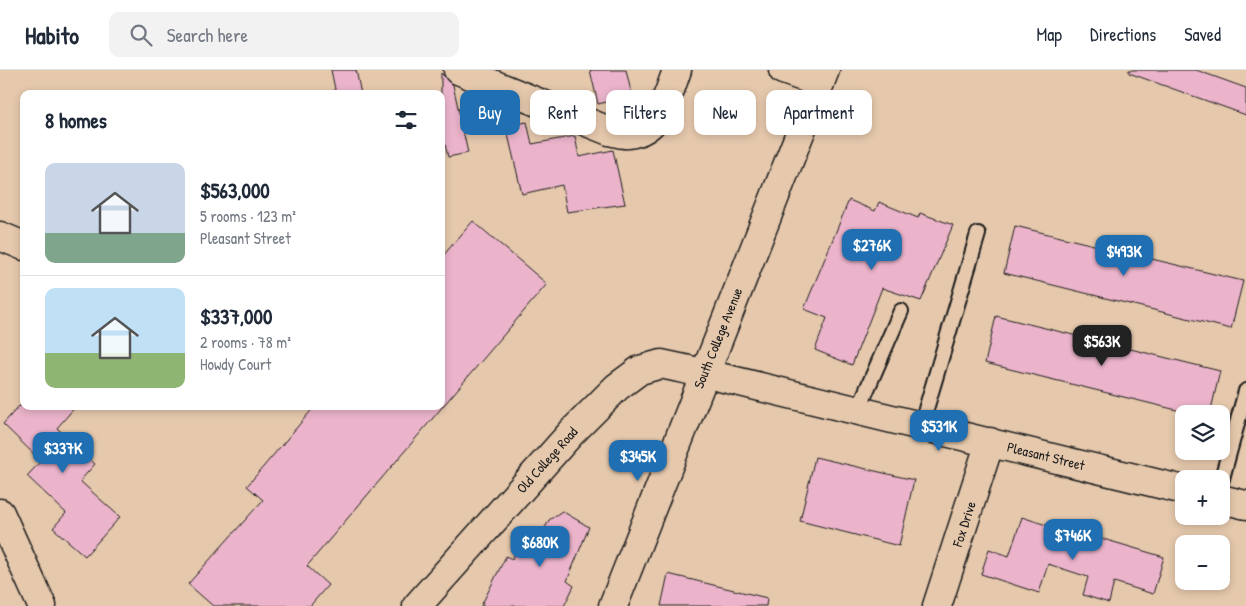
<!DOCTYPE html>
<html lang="en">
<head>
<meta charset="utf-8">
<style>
	:root { --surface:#fff; --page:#f2f2f3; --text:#1f2937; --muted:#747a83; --line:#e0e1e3; --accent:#1f6fb2 }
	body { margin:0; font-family:"Patrick Hand",sans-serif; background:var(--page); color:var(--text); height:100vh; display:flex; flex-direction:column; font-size:19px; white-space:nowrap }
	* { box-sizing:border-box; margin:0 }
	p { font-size:16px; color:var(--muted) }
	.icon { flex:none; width:28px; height:28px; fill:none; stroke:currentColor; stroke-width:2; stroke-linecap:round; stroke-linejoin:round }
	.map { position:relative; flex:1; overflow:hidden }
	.sheet { position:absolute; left:20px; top:20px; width:425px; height:320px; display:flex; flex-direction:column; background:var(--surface); border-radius:10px; box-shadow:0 2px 8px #0003 }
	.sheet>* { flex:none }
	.banner { position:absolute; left:460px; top:20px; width:475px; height:45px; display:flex; gap:10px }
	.buttons { position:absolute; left:1175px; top:335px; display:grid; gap:10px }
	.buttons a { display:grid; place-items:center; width:55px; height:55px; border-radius:10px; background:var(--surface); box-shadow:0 2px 8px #0003; font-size:25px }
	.price { position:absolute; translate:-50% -42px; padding:0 11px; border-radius:10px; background:var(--accent); color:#fff; font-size:16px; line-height:32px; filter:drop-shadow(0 1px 2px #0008) }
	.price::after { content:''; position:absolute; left:50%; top:30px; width:15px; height:11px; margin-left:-8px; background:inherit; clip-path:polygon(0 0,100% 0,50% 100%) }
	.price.on { background:#222; color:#fff }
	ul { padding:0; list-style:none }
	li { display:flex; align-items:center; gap:15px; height:125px; padding:0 25px }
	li+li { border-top:1px solid var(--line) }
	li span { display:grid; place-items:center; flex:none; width:140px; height:100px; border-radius:10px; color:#555 }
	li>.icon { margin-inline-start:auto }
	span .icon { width:60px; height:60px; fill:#fffc; stroke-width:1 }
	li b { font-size:21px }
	h2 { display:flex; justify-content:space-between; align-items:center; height:60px; padding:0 25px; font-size:21px }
	.pill { padding:0 18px; border-radius:10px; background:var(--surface); box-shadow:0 2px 8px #0003; font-size:18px; line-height:45px }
	.pill.on { background:var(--accent); color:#fff }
	header { display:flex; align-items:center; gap:30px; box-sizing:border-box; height:70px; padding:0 25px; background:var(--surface); border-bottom:1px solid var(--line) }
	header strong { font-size:24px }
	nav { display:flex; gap:28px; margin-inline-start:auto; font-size:18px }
	.search { width:350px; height:45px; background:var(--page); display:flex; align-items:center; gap:12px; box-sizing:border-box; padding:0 18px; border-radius:10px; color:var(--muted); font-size:19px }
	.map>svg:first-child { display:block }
</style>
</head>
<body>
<header>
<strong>Habito</strong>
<div class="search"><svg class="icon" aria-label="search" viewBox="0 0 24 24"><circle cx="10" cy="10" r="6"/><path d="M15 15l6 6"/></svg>Search here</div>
<nav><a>Map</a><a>Directions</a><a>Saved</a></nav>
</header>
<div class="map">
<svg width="1246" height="536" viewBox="0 0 1246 536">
	<rect width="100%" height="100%" fill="#e6c9ad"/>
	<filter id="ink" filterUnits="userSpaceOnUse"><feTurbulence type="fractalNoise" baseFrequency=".02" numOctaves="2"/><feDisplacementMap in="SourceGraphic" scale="10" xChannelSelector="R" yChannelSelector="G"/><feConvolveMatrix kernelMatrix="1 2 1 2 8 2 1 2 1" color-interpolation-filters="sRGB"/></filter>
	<g filter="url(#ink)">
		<path fill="#ebb4cb" stroke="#1c1c1c" d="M 331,0 L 356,0 L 361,24 L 336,24 Z
			M 590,0 L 626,0 L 632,26 L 598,34 Z
			M 1129,0 L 1196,0 L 1246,18 L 1246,45 L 1129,3 Z
			M 441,3 L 453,15 L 468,83 L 448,87 L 441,58 Z
			M 527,52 L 532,74 L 575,66 L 579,87 L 613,80 L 625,134 L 567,142 L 562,115 L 522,124 L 506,56 Z
			M 849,130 L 875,141 L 879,132 L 918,148 L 920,143 L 953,155 L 921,231 L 882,218 L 852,295 L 815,280 L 827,248 L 804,239 Z
			M 473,151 L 547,214 L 307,496 L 328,515 L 310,536 L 213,536 L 188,514 L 263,430 L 247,416 L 315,336 L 441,336 L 441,188 Z
			M 1015,156 L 1243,211 L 1231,259 L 1004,203 Z
			M 996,246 L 1220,301 L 1210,344 L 1193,344 L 985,293 Z
			M 19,336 L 76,336 L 57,358 L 95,394 L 80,411 L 120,447 L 85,486 L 53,458 L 66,443 L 27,406 L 41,391 L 3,354 Z
			M 815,387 L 914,410 L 899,476 L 800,451 Z
			M 562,441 L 589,457 L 567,511 L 574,516 L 564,536 L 481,536 L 506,486 L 512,489 L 520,474 L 534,480 L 549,450 Z
			M 1022,447 L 1098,472 L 1100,468 L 1164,487 L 1153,524 L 1114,512 L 1109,533 L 1083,525 L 1088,507 L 1048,494 L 1039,523 L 981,504 L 989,479 L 1009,486 Z
			M 668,504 L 767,528 L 766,536 L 661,536 Z"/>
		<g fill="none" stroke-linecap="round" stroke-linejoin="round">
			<defs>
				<path id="service" d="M 858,340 L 901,241
					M 921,356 L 978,164
					M 1221,412 L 1246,321"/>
				<path id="minor" d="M 458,0 L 609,61 C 614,62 622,65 628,64 C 660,61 668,25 677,0
					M 783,0 L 820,13
					M 0,166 L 24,176
					M 703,303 L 1184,420
					M 1221,429 L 1246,435
					M 0,443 L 42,536
					M 937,536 L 990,372"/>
				<path id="tertiary" d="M 417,536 L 572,362 L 617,317 L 640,300 L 661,294 L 703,303"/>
				<path id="secondary" d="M 613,536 L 825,0"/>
			</defs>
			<use href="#service" stroke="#1c1c1c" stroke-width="18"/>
			<use href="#minor" stroke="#1c1c1c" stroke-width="31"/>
			<use href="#tertiary" stroke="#1c1c1c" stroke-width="31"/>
			<use href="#secondary" stroke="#1c1c1c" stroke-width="31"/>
			<use href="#service" stroke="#e6c9ad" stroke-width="14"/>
			<use href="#minor" stroke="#e6c9ad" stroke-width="28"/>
			<use href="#tertiary" stroke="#e6c9ad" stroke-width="28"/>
			<use href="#secondary" stroke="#e6c9ad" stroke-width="28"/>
		</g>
	</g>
	<g text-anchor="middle" stroke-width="4.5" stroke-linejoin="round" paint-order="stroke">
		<g font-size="14" fill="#1c1c1c" stroke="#e6c9ad">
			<text transform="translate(718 268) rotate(-68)" y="5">South College Avenue</text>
			<text transform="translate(1046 386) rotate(14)" y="5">Pleasant Street</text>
			<text transform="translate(547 390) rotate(-48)" y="5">Old College Road</text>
			<text transform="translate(964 454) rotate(-72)" y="5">Fox Drive</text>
		</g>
	</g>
</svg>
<div class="buttons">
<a><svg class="icon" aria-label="layers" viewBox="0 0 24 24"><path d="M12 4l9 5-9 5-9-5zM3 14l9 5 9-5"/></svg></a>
<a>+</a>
<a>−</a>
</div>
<b class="price" style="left:872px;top:201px">$276K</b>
<b class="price" style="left:1124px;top:207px">$493K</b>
<b class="price on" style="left:1102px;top:297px">$563K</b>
<b class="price" style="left:939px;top:382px">$531K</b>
<b class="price" style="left:63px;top:404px">$337K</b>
<b class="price" style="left:638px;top:412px">$345K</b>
<b class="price" style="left:1073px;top:491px">$746K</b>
<b class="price" style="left:540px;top:498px">$680K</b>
<div class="banner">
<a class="pill on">Buy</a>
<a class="pill">Rent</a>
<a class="pill">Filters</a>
<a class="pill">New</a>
<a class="pill">Apartment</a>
</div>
<section class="sheet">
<h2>8 homes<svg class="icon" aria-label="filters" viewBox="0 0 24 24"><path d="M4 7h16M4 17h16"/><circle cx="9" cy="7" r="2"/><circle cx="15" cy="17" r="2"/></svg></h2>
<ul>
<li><span style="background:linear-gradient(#c9d6e8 70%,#7fa58c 0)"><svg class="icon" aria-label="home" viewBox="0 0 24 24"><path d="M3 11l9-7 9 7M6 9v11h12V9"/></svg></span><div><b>$563,000</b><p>5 rooms · 123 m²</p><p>Pleasant Street</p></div></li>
<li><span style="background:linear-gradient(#bfe0f5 65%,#8fb573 0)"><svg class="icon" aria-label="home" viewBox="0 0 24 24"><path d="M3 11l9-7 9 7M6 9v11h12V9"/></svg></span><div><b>$337,000</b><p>2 rooms · 78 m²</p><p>Howdy Court</p></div></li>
</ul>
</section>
</div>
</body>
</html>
